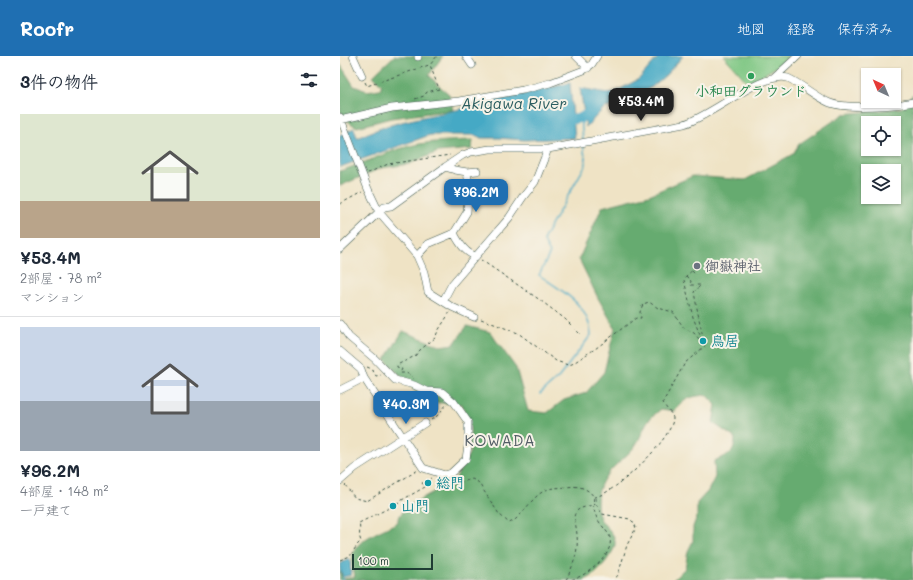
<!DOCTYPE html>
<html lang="ja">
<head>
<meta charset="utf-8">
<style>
	:root { --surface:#fff; --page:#f6f6f7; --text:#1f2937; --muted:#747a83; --line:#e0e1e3; --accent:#1f6fb2 }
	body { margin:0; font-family:Mali,"Klee One",sans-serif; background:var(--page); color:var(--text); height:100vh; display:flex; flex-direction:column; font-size:15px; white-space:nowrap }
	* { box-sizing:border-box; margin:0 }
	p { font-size:13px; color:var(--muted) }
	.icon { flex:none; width:22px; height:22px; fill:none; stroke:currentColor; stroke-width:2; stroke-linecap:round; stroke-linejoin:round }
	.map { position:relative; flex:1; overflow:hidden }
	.drawer { display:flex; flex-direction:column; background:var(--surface); width:340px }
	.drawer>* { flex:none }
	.needle { width:26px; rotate:316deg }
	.fabs { position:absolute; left:521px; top:12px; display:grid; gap:8px }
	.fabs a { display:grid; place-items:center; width:40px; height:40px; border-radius:0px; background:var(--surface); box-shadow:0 1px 3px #0004; font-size:20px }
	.scale { position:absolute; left:12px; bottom:10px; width:81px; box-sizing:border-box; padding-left:4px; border:2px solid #1f3d34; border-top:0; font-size:11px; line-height:14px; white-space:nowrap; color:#1f3d34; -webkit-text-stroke:3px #f7f3e8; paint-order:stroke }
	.price { position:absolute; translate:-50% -34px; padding:0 9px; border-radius:8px; background:var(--accent); color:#fff; font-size:13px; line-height:26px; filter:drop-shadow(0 1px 2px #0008) }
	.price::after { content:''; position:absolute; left:50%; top:24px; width:12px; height:9px; margin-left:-6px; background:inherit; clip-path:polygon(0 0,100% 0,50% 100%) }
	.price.active { background:#222; color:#fff }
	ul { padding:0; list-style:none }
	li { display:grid; align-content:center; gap:8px; height:212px; padding:0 20px }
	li+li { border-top:1px solid var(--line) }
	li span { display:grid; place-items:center; height:124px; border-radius:0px; color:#555 }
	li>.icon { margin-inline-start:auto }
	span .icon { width:72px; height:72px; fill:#fffc; stroke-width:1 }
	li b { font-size:17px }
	h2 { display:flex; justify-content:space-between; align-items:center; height:48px; padding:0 20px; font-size:17px }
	header { display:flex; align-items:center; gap:24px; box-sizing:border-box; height:56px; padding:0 20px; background:var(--accent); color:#fff }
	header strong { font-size:19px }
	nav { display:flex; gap:22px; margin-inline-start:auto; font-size:14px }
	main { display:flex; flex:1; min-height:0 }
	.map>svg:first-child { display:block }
</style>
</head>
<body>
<header>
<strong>Roofr</strong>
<nav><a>地図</a><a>経路</a><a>保存済み</a></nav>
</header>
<main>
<section class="drawer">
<h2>3件の物件<svg class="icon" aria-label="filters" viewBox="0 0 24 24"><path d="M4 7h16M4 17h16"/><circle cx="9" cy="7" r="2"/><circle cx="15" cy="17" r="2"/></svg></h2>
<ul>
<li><span style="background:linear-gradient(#dfe7d0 70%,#b9a48a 0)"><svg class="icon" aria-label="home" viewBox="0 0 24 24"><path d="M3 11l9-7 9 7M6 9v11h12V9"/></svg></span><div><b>¥53.4M</b><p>2部屋 · 78 m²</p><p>マンション</p></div></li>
<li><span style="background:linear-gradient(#c9d6e8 60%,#9aa5b1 0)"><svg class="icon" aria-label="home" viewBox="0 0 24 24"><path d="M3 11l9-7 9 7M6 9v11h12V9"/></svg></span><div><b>¥96.2M</b><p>4部屋 · 148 m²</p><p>一戸建て</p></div></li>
</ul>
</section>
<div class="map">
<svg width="573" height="524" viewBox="0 0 573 524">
	<rect width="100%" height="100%" fill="#f7f3e8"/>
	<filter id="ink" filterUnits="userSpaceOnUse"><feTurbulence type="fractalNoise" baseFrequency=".025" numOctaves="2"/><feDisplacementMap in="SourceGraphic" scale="8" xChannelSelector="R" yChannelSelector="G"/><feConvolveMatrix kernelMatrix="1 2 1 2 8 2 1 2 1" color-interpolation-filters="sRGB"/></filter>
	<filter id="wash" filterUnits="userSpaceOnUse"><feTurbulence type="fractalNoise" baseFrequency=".012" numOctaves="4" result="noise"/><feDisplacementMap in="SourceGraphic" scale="16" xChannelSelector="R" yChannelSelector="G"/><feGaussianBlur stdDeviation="0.9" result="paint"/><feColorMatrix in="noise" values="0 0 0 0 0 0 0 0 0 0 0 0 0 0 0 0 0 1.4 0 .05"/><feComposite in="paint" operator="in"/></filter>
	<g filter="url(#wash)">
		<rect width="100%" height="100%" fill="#efe3c5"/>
		<path fill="#7dc682" stroke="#4e825b" d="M 384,0 L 448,0 C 441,11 419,20 408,27 Z"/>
		<path fill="#66ab70" stroke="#427452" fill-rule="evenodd" d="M 54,0 L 103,0 L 89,19 L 97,28 L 109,38 L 113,54 L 51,62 L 17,71 L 10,67 L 0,55 L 0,8 L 14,30 L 27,35 L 40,33 L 42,29 L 33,20 Z
			M 573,38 L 573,524 L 333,524 L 345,512 L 348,495 L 353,485 L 353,471 L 357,460 L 357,447 L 368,435 L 375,421 L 374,405 C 389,398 394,400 395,382 L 373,367 L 376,349 L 366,339 C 350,341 346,341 335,355 L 321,353 C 316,358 309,362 306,368 C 302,376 300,383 295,390 C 282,407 263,414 258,438 C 256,447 257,460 263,467 C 268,473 276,479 275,488 C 275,493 270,499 267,504 C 260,513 255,520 244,524 L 0,524 L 0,515 L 3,523 L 15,521 C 14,514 12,506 13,499 C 14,484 46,473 58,466 L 58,462 L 63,456 L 62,453 L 114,425 L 130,396 L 130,373 L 122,348 L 86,346 L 45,304 L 63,275 L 100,290 L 114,288 L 127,270 L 150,276 L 176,312 L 188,355 L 207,357 L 224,344 L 246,337 L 264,316 L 275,272 L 258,242 L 239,203 L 262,151 L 309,139 L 353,120 L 405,124 L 453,98 L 459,88 L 504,58 L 562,52 ZM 528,67 L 554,67 L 554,93 L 528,93 ZM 528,115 L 554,115 L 554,141 L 528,141 Z
			M 133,84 L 132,93 L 98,96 L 69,108 L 41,112 L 0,130 L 0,115 C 22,108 44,97 66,91 C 88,85 111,85 133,84 Z"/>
		<path fill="#45a9c5" stroke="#32737c" d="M 319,0 L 343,0 L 326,19 L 312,31 L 270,51 L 264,52 L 246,71 L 240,32 L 267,37 L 275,36 L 299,23 Z
			M 230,27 L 235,82 L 185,84 L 159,82 L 141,82 L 134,79 L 90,79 L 0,111 L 0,79 L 14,72 L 17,82 C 50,66 81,62 116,54 C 154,45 192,36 230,27 Z
			M 8,503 L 10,503 L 11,519 L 3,521 L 0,513 L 0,508 Z"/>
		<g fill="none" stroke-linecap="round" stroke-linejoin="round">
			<path stroke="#45a9c5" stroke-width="1.5" d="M 241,62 L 243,84
				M 200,338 L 219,321 L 251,279 C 249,248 222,235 199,219 L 210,197 L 204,186 L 204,182 L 246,108 L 243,88
				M 3,524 L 3,521"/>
			<path stroke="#45a9c5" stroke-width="10" d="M 220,64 L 241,62 L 255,52"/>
		</g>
	</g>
	<g filter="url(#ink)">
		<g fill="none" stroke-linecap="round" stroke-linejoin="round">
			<defs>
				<path id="minor" d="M 13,0 L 22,20
					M 126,0 L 132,9
					M 236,0 L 248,12
					M 78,1 L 78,0
					M 435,21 L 458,0
					M 0,61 L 28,133 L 39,156 L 44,151 L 51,150 L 105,111 L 123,99 L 131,96 L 150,93 L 208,93 L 344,68 C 372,60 422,15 448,22 C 463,29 475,41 490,47 C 505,53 557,50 573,46
					M 0,64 L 52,52 L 119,45 L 183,34 L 210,27 L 244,14 L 252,8 L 257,0
					M 127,116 L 137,115
					M 114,177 C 118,185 126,198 136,200
					M 0,193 L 39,156 L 77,200 L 84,216 L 88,236 L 112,251 L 134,261
					M 77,200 L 88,188 L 114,177 L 127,156 L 129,129 L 127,116 L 115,114 L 105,111
					M 103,245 L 112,228 L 155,178 L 169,162 L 183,141 L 195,126 L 208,93
					M 0,268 L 9,281 L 35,303 L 55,324 L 74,329 L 86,335 L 102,336 L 114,346 L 128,366 L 128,389 L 126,403 L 111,417 L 105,419 L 83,412 L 24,322 L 21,313 L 0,295
					M 0,334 L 24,322
					M 0,425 L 15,412 L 85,367"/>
			</defs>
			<use href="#minor" stroke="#3e564a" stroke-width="8"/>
			<path stroke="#3e564a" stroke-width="1" stroke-dasharray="3 3" stroke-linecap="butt" d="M 25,26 L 27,30 L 89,9
				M 75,43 L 84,40 L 87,36 L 99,33 L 90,9 L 97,0
				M 28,117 L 48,108 L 110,99
				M 0,148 L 22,136
				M 141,204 L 200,244 L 225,263 L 240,278
				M 356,211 L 346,220 L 344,224 L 353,261 L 363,287
				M 352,215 L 356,219
				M 346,220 L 351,225 L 350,229 L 361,229 L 354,236 L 360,268 L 365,289
				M 141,263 L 178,277 L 216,305 L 228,309 L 232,308 L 247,298 L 255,293 L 296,262 L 301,262 L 300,256 L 303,248 L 309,246 L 318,252 L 333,256 L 344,272 L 354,277 L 365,290
				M 27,311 L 32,313 L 36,320 L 41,319
				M 73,323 L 72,320 L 66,317 L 60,317 L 62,313 L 57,311 L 57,309 L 75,300 L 80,294 L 95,282 L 98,275 L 110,256
				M 91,364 L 97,360 L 107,348
				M 104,426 L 105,428 L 108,430 L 132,423 L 138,426 L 159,458 L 169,467 C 182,463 190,441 206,434 C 213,431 220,432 227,431 C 238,429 248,432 254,441 C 252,454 256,463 264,472 C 266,475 270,479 270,482 C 274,500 245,521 230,524
				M 5,429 L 15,442 L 27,445 L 78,414
				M 254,441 C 274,439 332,383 333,363 C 333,357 325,353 323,346 L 345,307 L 365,290
				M 256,442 L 256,448 L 262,458 L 290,463 L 294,467 L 296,472 L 287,489 L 278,519 L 274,524
				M 0,504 L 10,500 L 18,488 L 21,485 C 18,479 21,473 19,467 L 53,450 L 62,444 L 85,431 L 82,427 L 92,422
				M 226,524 C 238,500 240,487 234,461 C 236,451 244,452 252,449"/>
			<use href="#minor" stroke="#fff" stroke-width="7"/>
		</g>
	</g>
	<circle fill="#2e9e5b" stroke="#f7f3e8" stroke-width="1.5" cx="411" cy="20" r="4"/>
	<circle fill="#6b7280" stroke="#f7f3e8" stroke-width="1.5" cx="357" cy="210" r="4"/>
	<g fill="#0f9aa8" stroke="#f7f3e8" stroke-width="1.5">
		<circle cx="363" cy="285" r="4"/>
		<circle cx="88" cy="427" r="4"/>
		<circle cx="53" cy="450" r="4"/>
	</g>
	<g text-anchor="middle" stroke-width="4" stroke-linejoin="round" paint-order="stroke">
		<g font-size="14" font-weight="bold" fill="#27864d" stroke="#f7f3e8">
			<text x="411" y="40">小和田グラウンド</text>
		</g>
		<g font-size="14" font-weight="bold" fill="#5b616d" stroke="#f7f3e8" text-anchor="start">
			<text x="365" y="215">御嶽神社</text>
		</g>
		<g font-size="14" font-weight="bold" fill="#0d838f" stroke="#f7f3e8" text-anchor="start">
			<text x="371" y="290">鳥居</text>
			<text x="96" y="432">総門</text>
			<text x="61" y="455">山門</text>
		</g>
		<g font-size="15" font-style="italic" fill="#2a5d60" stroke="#f7f3e8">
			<text x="174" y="53">Akigawa River</text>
		</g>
		<g font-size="15" letter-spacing="1" fill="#545e67" stroke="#f7f3e8">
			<text x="160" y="390">KOWADA</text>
		</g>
	</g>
</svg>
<div class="fabs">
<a><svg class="needle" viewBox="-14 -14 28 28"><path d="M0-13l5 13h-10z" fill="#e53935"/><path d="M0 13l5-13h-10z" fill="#747a83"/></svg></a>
<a><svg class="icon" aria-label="locate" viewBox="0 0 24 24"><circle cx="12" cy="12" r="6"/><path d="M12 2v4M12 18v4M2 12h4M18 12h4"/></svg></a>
<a><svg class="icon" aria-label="layers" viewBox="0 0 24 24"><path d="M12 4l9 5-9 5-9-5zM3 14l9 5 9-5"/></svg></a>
</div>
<div class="scale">100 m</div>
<b class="price active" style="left:301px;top:66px">¥53.4M</b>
<b class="price" style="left:136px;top:157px">¥96.2M</b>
<b class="price" style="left:66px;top:369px">¥40.3M</b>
</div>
</main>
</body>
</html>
